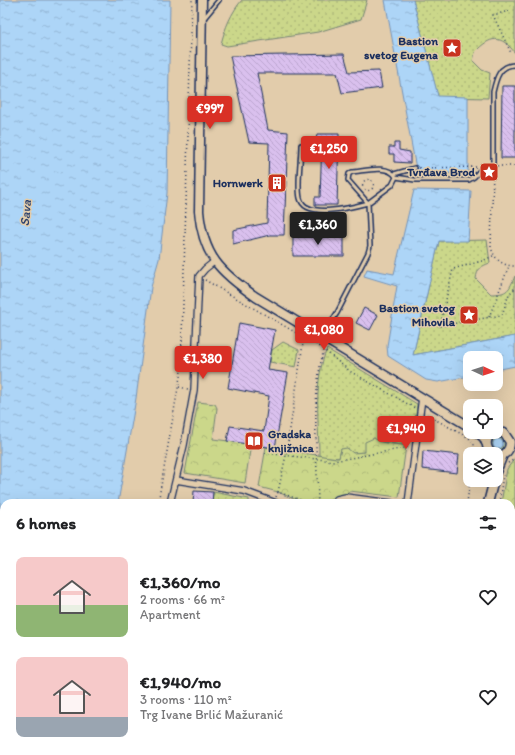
<!DOCTYPE html>
<html lang="en">
<head>
<meta charset="utf-8">
<style>
	:root { --surface:#fff; --page:#f2f2f2; --text:#202124; --muted:#757577; --accent:#d93025 }
	body { margin:0; font-family:Itim,sans-serif; background:var(--page); color:var(--text); height:100vh; display:flex; flex-direction:column; font-size:15px; white-space:nowrap }
	* { box-sizing:border-box; margin:0 }
	p { font-size:13px; color:var(--muted) }
	.icon { flex:none; width:22px; height:22px; fill:none; stroke:currentColor; stroke-width:2; stroke-linecap:round; stroke-linejoin:round }
	.map { position:relative; flex:1; overflow:hidden }
	.drawer { position:absolute; left:0px; top:499px; width:515px; height:256px; display:flex; flex-direction:column; background:var(--surface); border-radius:12px 12px 0 0; box-shadow:0 4px 16px #0002 }
	.drawer>* { flex:none }
	.needle { width:26px; rotate:93deg }
	.controls { position:absolute; left:463px; top:351px; display:grid; gap:8px }
	.controls a { display:grid; place-items:center; width:40px; height:40px; border-radius:8px; background:var(--surface); box-shadow:0 4px 16px #0002; font-size:20px }
	.price { position:absolute; translate:-50% -34px; padding:0 9px; border-radius:4px; background:var(--accent); color:#fff; font-size:13px; line-height:26px; filter:drop-shadow(0 1px 2px #0008) }
	.price::after { content:''; position:absolute; left:50%; top:24px; width:12px; height:9px; margin-left:-6px; background:inherit; clip-path:polygon(0 0,100% 0,50% 100%) }
	.price.current { background:#222; color:#fff }
	ul { padding:0; list-style:none }
	li { display:flex; align-items:center; gap:12px; height:100px; padding:0 16px }
	li span { display:grid; place-items:center; flex:none; width:112px; height:80px; border-radius:8px; color:#555 }
	li>.icon { margin-inline-start:auto }
	span .icon { width:48px; height:48px; fill:#fffc; stroke-width:1 }
	li b { font-size:17px }
	h2 { display:flex; justify-content:space-between; align-items:center; height:48px; padding:0 16px; font-size:17px }
	.map>svg:first-child { display:block }
</style>
</head>
<body>
<div class="map">
<svg width="515" height="755" viewBox="0 0 515 755">
	<defs>
		<pattern id="grass-dots" width="8" height="8" patternUnits="userSpaceOnUse"><rect width="8" height="8" fill="#cbd78a"/><path d="M2 2h.1M6 6h.1" fill="none" stroke="#aeb97a" stroke-width="1.8" stroke-linecap="round"/></pattern>
		<pattern id="forest-crowns" width="20" height="18" patternUnits="userSpaceOnUse"><rect width="20" height="18" fill="#cbd78a"/><path d="M2 6a3 3 0 1 1 6 0M12 15a3 3 0 1 1 6 0" fill="none" stroke="#aeb97a"/></pattern>
		<pattern id="water-ripples" width="26" height="14" patternUnits="userSpaceOnUse"><rect width="26" height="14" fill="#add5f7"/><path d="M2 4q2-2 4 0t4 0M15 11q2-2 4 0t4 0" fill="none" stroke="#94b7d6"/></pattern>
		<pattern id="building-back-hatch" width="6" height="6" patternUnits="userSpaceOnUse"><rect width="6" height="6" fill="#dac0ee"/><path d="M-1 5l2 2M0 0l6 6M5-1l2 2" fill="none" stroke="#baa5ce"/></pattern>
	</defs>
	<rect width="100%" height="100%" fill="#e2ccab"/>
	<filter id="ink" filterUnits="userSpaceOnUse"><feTurbulence type="fractalNoise" baseFrequency=".025" numOctaves="2"/><feDisplacementMap in="SourceGraphic" scale="8" xChannelSelector="R" yChannelSelector="G"/><feConvolveMatrix kernelMatrix="1 2 1 2 8 2 1 2 1" color-interpolation-filters="sRGB"/></filter>
	<g filter="url(#ink)">
		<path fill="url(#grass-dots)" stroke="#738374" d="M 242,0 L 367,0 L 361,19 L 318,32 L 227,46 L 221,44 C 225,28 231,13 242,0 Z
			M 413,0 L 515,0 L 515,53 C 501,34 490,36 475,52 L 473,61 L 482,70 L 490,73 L 488,98 L 438,97 Z
			M 487,240 L 490,263 C 481,266 477,269 476,279 L 491,294 C 508,294 509,290 515,276 L 515,336 L 413,355 L 439,241 Z
			M 283,342 L 299,350 L 296,367 L 270,362 L 272,350 Z
			M 327,349 L 417,404 L 416,418 L 410,418 L 406,446 L 377,441 L 366,448 L 365,452 L 353,453 L 341,449 L 339,458 L 319,456 C 319,422 313,381 327,349 Z
			M490 444a8 8 0 1 1 16 0a8 8 0 1 1-16 0Z
			M 213,492 L 249,499 L 249,503 L 212,503 Z"/>
		<path fill="url(#forest-crowns)" stroke="#738374" d="M 198,402 L 215,404 L 217,408 L 213,439 L 251,444 L 245,483 L 185,473 Z
			M 374,438 C 382,445 396,443 406,446 L 399,497 L 349,491 L 348,495 L 337,496 L 330,500 L 329,503 L 303,503 L 278,492 L 259,487 L 266,447 L 336,458 L 339,458 L 341,449 L 347,448 L 353,453 L 365,452 L 365,442 Z
			M 515,458 L 515,584 L 511,583 L 511,503 L 501,503 L 507,469 Z"/>
		<path fill="url(#water-ripples)" stroke="#7393ba" d="M 0,0 L 170,0 L 167,193 L 159,259 L 151,287 L 136,398 L 118,503 L 4,503 L 4,751 L 52,751 L 51,755 L 0,755 Z
			M 385,0 L 413,0 L 438,96 L 468,97 L 468,173 L 417,174 Z
			M 414,190 L 471,191 L 468,241 L 439,241 L 413,355 L 515,336 L 515,366 L 496,370 L 496,358 L 470,358 L 470,376 L 438,382 L 426,380 L 388,356 L 387,346 L 397,286 L 364,276 L 367,269 L 394,274 Z
			M493 444a5 5 0 1 1 10 0a5 5 0 1 1-10 0Z"/>
		<path fill="url(#building-back-hatch)" stroke="#1b2f5e" d="M 344,54 L 349,72 L 379,71 L 382,88 L 342,93 L 337,73 L 257,73 L 268,130 L 288,132 L 284,235 L 270,235 L 233,244 L 233,230 L 267,223 L 269,143 L 249,142 L 230,56 Z
			M 502,86 L 515,86 L 515,158 L 501,158 Z
			M 317,134 L 339,134 L 337,205 L 315,205 L 315,197 L 320,197 L 322,140 L 316,140 Z
			M 394,143 L 399,143 L 399,150 L 410,152 L 410,163 L 394,162 L 394,154 L 389,154 L 389,147 L 394,147 Z
			M 293,237 L 344,237 L 344,256 L 293,256 Z
			M 364,308 L 378,315 L 370,330 L 356,323 Z
			M 239,323 L 275,330 L 268,370 L 288,373 L 275,448 L 227,441 L 230,426 L 264,431 L 269,396 L 228,388 Z
			M 423,451 L 459,455 L 457,473 L 422,469 Z
			M 194,491 L 213,492 L 212,503 L 193,503 Z"/>
		<g fill="none" stroke-linecap="round" stroke-linejoin="round">
			<defs>
				<path id="service" d="M 205,17 L 219,0
					M 301,145 C 301,160 297,184 300,198 C 305,220 353,207 368,203 L 370,246 L 368,253 L 337,313 L 322,336
					M 394,174 L 415,168
					M 396,177 L 392,185 L 368,203 L 348,180 L 349,174 L 352,172 C 365,171 388,164 396,177 L 415,180 L 469,180 L 474,177 L 483,167 L 493,166 L 493,92 C 496,79 499,65 515,65
					M 365,755 L 366,751"/>
				<path id="pedestrian" d="M 201,755 L 202,751"/>
				<path id="minor" d="M 176,480 L 244,491 L 276,503
					M 170,503 L 184,445 L 194,390 L 199,276 L 205,269 L 215,261
					M 333,503 L 337,499 L 346,497 L 391,503
					M 408,503 L 422,398
					M 511,623 L 515,623
					M 103,755 L 104,751
					M 277,755 L 277,751"/>
				<path id="secondary" d="M 202,0 L 199,211 C 203,256 220,272 256,297 L 470,427
					M 477,432 L 484,438 L 486,443
					M 492,454 C 485,447 485,439 492,433 L 504,433 L 510,442 C 510,451 505,456 496,456
					M 496,472 L 503,455
					M 488,503 L 494,480
					M 436,755 L 437,751"/>
			</defs>
			<use href="#service" stroke="#1b2f5e" stroke-width="6"/>
			<use href="#pedestrian" stroke="#1b2f5e" stroke-width="7"/>
			<use href="#minor" stroke="#1b2f5e" stroke-width="8"/>
			<use href="#secondary" stroke="#1b2f5e" stroke-width="11"/>
			<path stroke="#1b2f5e" stroke-width="1.5" stroke-dasharray="1 3" stroke-linecap="butt" d="M 509,11 L 493,15 L 511,53
				M 497,166 L 515,166
				M 419,168 L 477,167
				M 493,170 L 491,247 C 494,259 502,266 515,266
				M362.5 185a5.5 5.5 0 1 1 11 0a5.5 5.5 0 1 1-11 0Z
				M 493,256 L 482,261 L 453,269 L 440,326 L 502,315 L 509,294 L 515,288
				M 205,280 L 324,349
				M 489,317 L 509,266
				M 332,334 L 336,327
				M 179,387 L 188,389
				M 427,415 L 469,438 L 474,444 L 474,454
				M 265,453 L 334,461 L 410,447
				M 508,463 L 515,459
				M 278,492 L 286,455 L 304,337
				M 276,497 L 278,492 L 309,503
				M 158,503 L 181,371 L 192,0
				M 318,503 C 317,458 311,392 324,350 L 351,372 L 415,408
				M 467,503 L 470,480
				M 499,503 L 503,475
				M 511,583 L 515,584
				M 91,755 L 92,751
				M 423,755 L 425,751
				M 453,755 L 454,751"/>
			<use href="#service" stroke="#e2ccab" stroke-width="3"/>
			<use href="#pedestrian" stroke="#e2ccab" stroke-width="4"/>
			<use href="#minor" stroke="#e2ccab" stroke-width="5.5"/>
			<use href="#secondary" stroke="#e2ccab" stroke-width="8"/>
		</g>
	</g>
	<defs>
		<symbol id="sight-square" viewBox="-11 -11 22 22"><rect x="-9" y="-9" width="18" height="18" rx="4" fill="#c8321e" stroke="#e2ccab"/><path d="M0-6L1.8-2.2L6-1.7L2.9 1.2L3.7 5.4L0 3.3L-3.7 5.4L-2.9 1.2L-6-1.7L-1.8-2.2Z" fill="#fff"/></symbol>
		<symbol id="building-square" viewBox="-11 -11 22 22"><rect x="-9" y="-9" width="18" height="18" rx="4" fill="#c8321e" stroke="#e2ccab"/><path d="M-4-6H4V6H1V3H-1V6H-4ZM-2.5-4.3h1.7v1.8h-1.7ZM.8-4.3h1.7v1.8H.8ZM-2.5-1h1.7V.8h-1.7ZM.8-1h1.7V.8H.8Z" fill="#fff"/></symbol>
		<symbol id="library-square" viewBox="-11 -11 22 22"><rect x="-9" y="-9" width="18" height="18" rx="4" fill="#c8321e" stroke="#e2ccab"/><path d="M-6-4Q-3-5.5-.7-3.5V5Q-3 3-6 4ZM6-4Q3-5.5 .7-3.5V5Q3 3 6 4Z" fill="#fff"/></symbol>
	</defs>
	<g fill-rule="evenodd">
		<use href="#sight-square" x="441" y="37" width="22" height="22"/>
		<use href="#sight-square" x="478" y="161" width="22" height="22"/>
		<use href="#building-square" x="266" y="172" width="22" height="22"/>
		<use href="#sight-square" x="458" y="304" width="22" height="22"/>
		<use href="#library-square" x="243" y="430" width="22" height="22"/>
	</g>
	<g text-anchor="middle" stroke-width="3" stroke-linejoin="round" paint-order="stroke">
		<g font-size="12" font-weight="bold" fill="#1b2f5e" stroke="#e2ccab" text-anchor="end">
			<text x="438" y="45">Bastion<tspan x="438" dy="14">svetog Eugena</tspan></text>
			<text x="475" y="176">Tvrđava Brod</text>
			<text x="263" y="187">Hornwerk</text>
			<text x="455" y="312">Bastion svetog<tspan x="455" dy="14">Mihovila</tspan></text>
			<text x="268" y="438" text-anchor="start">Gradska<tspan x="268" dy="14">knjižnica</tspan></text>
		</g>
		<g font-size="13" font-style="italic" fill="#2a406d" stroke="#e2ccab">
			<text transform="translate(25 213) rotate(-85)" y="5">Sava</text>
		</g>
	</g>
</svg>
<div class="controls">
<a><svg class="needle" viewBox="-14 -14 28 28"><path d="M0-13l5 13h-10z" fill="#e53935"/><path d="M0 13l5-13h-10z" fill="#757577"/></svg></a>
<a><svg class="icon" aria-label="locate" viewBox="0 0 24 24"><circle cx="12" cy="12" r="6"/><path d="M12 2v4M12 18v4M2 12h4M18 12h4"/></svg></a>
<a><svg class="icon" aria-label="layers" viewBox="0 0 24 24"><path d="M12 4l9 5-9 5-9-5zM3 14l9 5 9-5"/></svg></a>
</div>
<b class="price" style="left:210px;top:130px">€997</b>
<b class="price" style="left:329px;top:170px">€1,250</b>
<b class="price current" style="left:318px;top:246px">€1,360</b>
<b class="price" style="left:324px;top:351px">€1,080</b>
<b class="price" style="left:203px;top:380px">€1,380</b>
<b class="price" style="left:406px;top:450px">€1,940</b>
<section class="drawer">
<h2>6 homes<svg class="icon" aria-label="filters" viewBox="0 0 24 24"><path d="M4 7h16M4 17h16"/><circle cx="9" cy="7" r="2"/><circle cx="15" cy="17" r="2"/></svg></h2>
<ul>
<li><span style="background:linear-gradient(#f6c9c9 60%,#8fb573 0)"><svg class="icon" aria-label="home" viewBox="0 0 24 24"><path d="M3 11l9-7 9 7M6 9v11h12V9"/></svg></span><div><b>€1,360/mo</b><p>2 rooms · 66 m²</p><p>Apartment</p></div><svg class="icon" aria-label="heart" viewBox="0 0 24 24"><path d="M12 20l-8-8c-3-5 5-10 8-4 3-6 11-1 8 4z"/></svg></li>
<li><span style="background:linear-gradient(#f6c9c9 75%,#9aa5b1 0)"><svg class="icon" aria-label="home" viewBox="0 0 24 24"><path d="M3 11l9-7 9 7M6 9v11h12V9"/></svg></span><div><b>€1,940/mo</b><p>3 rooms · 110 m²</p><p>Trg Ivane Brlić Mažuranić</p></div><svg class="icon" aria-label="heart" viewBox="0 0 24 24"><path d="M12 20l-8-8c-3-5 5-10 8-4 3-6 11-1 8 4z"/></svg></li>
</ul>
</section>
</div>
</body>
</html>
